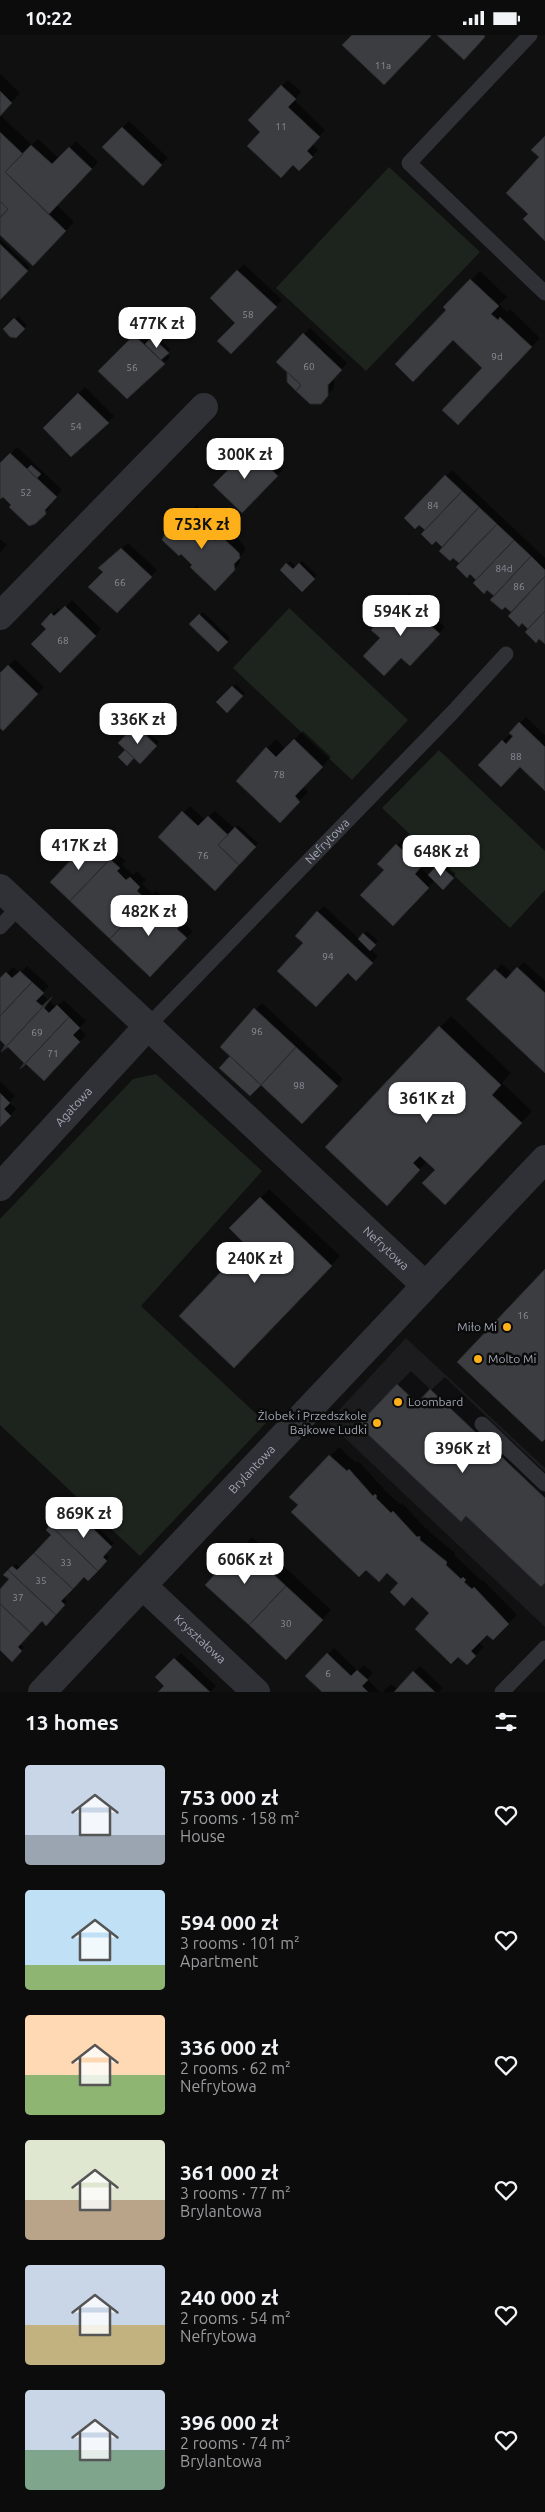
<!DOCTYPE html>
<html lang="en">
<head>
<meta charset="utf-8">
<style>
	:root { --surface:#0c0c0d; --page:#151516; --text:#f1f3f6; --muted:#9a9b9d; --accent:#feb01b }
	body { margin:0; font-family:Ubuntu,sans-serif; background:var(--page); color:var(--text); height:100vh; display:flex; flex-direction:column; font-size:19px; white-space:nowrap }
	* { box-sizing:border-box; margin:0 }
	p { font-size:16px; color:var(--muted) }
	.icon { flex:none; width:28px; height:28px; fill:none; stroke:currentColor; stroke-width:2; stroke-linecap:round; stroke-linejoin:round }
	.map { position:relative; height:1657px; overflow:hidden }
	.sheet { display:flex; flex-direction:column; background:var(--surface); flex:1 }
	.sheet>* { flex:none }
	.price { position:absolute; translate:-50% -42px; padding:0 11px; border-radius:10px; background:#fff; color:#222; font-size:16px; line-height:32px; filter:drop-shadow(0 1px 2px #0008) }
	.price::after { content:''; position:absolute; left:50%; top:30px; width:15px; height:11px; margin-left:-8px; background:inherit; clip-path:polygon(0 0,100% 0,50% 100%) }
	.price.active { background:var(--accent); color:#111 }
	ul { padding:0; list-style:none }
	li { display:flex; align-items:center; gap:15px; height:125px; padding:0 25px }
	li span { display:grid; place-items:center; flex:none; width:140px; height:100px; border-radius:5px; color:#555 }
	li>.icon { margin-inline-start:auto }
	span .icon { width:60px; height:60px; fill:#fffc; stroke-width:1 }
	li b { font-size:21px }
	h2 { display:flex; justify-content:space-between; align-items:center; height:60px; padding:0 25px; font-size:21px }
	.status { display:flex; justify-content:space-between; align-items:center; height:35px; padding:0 25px; background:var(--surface); direction:ltr }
	.status svg { height:14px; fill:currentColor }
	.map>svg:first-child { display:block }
</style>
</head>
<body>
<div class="status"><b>10:22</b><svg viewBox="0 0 49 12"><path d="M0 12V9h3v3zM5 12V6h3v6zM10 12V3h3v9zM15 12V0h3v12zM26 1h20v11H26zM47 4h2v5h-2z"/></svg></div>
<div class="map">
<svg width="545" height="1657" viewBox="0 0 545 1657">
	<rect width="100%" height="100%" fill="#101011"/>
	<path fill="#1c1c1e" d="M 406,1303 L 545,1433 L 545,1592 L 328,1387 Z"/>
	<path fill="#1c241d" d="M 389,132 L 480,217 L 366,336 L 276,253 Z
		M 289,573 L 408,685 L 352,745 L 233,633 Z
		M 439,715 L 545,816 L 545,855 L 510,893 L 382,773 Z
		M 156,1039 L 262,1136 L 141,1271 L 266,1388 L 140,1521 L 0,1390 L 0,1184 L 133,1044 Z"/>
	<path fill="#0007" d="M 0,39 L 20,58 L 0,80 Z
		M 288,45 L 301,57 L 294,65 L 325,95 L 312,109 L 318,115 L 305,128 L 293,128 L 249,85 Z
		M 0,80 L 32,110 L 38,104 L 59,124 L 76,106 L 98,127 L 57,170 L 74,187 L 33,230 L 0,198 Z
		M 129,86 L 168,123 L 142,149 L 104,112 Z
		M 0,204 L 30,232 L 0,264 Z
		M 244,229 L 282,265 L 231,317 L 237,287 L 211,263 Z
		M 480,236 L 507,262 L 499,269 L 507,277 L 510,274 L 540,303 L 467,379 L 484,333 L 445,272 Z
		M 18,281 L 27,290 L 16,302 L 5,294 Z
		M 310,293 L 347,328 L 334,343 L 334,353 L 320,367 L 304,299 Z
		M 141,294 L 152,304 L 156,300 L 170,314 L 167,318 L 170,322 L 165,327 L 161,324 L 100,336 Z
		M 85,352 L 114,381 L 71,421 L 44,393 Z
		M 254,406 L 283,434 L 242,476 L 240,425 L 238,422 Z
		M 17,412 L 62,455 L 51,467 L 51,471 L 35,488 L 3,461 L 0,462 L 0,430 Z
		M 452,435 L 545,523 L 545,608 L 427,495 L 419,488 L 406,483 Z
		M 197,470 L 222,500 L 228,494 L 245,512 L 245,515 L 240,522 L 240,528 L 215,554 L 194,530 L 174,490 Z
		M 0,504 L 7,510 L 0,517 Z
		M 128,508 L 157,535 L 117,577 L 106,527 Z
		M 290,526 L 296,532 L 302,526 L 317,540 L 302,555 L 281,535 Z
		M 409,558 L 420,568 L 422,565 L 437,579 L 434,582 L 445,592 L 410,629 L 373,595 Z
		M 72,565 L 101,594 L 60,636 L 48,594 L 43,589 L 58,573 L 61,576 Z
		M 203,577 L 230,603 L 218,615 L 191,589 Z
		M 15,624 L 44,652 L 3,694 L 0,691 L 0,640 Z
		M 236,649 L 245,658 L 227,676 L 218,667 Z
		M 526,682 L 545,700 L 545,754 L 520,731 L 480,730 L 509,700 L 513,703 L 515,701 L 511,698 Z
		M 138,688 L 159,707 L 140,727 L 134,722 L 119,722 L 127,715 L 120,708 Z
		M 303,696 L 331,722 L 303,751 L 308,757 L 280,787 L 267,713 L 276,704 L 285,714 Z
		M 190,771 L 205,785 L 215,776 L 235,794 L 238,790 L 258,808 L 221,848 L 160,802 Z
		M 97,799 L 106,807 L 102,811 L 113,821 L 116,818 L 126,826 L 122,829 L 133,840 L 137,836 L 146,845 L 142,849 L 153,859 L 156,856 L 166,864 L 162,868 L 173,878 L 177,875 L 186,883 L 182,887 L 193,896 L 150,940 L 52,847 Z
		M 403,804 L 426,825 L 420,832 L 429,841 L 442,827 L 456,839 L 443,853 L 435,845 L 393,890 L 385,835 L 379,829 Z
		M 324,871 L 359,904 L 367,896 L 378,906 L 370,914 L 378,921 L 362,938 L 348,936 L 318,877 Z
		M 524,927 L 545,946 L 545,1037 L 468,964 L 502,929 L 513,939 Z
		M 27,931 L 49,951 L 42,959 L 49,966 L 58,956 L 49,966 L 56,972 L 64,965 L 86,986 L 79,993 L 86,1000 L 44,1044 L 0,1003 L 0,945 L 13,932 L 20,938 Z
		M 262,968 L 343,1044 L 302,1087 L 221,1012 Z
		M 451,981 L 511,1038 L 502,1048 L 532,1076 L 456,1157 L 427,1126 L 398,1158 L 327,1112 Z
		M 0,1046 L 15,1061 L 9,1067 L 16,1074 L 0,1091 Z
		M 269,1154 L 340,1221 L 243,1322 L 248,1210 L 231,1193 Z
		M 411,1336 L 431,1355 L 445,1342 L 545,1437 L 545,1546 L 466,1480 L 397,1350 Z
		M 339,1412 L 356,1428 L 358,1426 L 383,1453 L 385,1451 L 383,1454 L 401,1470 L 402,1468 L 426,1494 L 428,1493 L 428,1496 L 455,1518 L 454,1520 L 471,1536 L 473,1534 L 472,1537 L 482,1546 L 483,1545 L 517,1580 L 493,1604 L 487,1598 L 479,1607 L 484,1612 L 467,1629 L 431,1578 L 388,1537 L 291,1462 Z
		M 78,1473 L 114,1508 L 105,1518 L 109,1522 L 88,1544 L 84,1541 L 63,1562 L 67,1566 L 46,1589 L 42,1585 L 19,1608 L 24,1612 L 12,1625 L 0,1615 L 0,1555 L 10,1544 L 5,1539 L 16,1529 L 21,1533 L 53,1500 L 47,1495 L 58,1484 L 63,1489 Z
		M 252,1502 L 331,1575 L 295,1614 L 207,1550 Z
		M 334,1613 L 358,1636 L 364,1630 L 373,1638 L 367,1644 L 380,1657 L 324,1657 L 307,1641 Z
		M 181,1618 L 216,1651 L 210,1657 L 160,1657 L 166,1651 L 157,1642 Z
		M 420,1631 L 443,1653 L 439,1657 L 383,1657 L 391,1649 L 398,1655 Z"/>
	<path fill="#3c3d41" stroke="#292a2d" d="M 352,0 L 430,0 L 431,1 L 384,50 L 342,10 Z
		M 437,0 L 484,0 L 485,2 L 464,25 Z
		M 281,50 L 296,64 L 288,72 L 320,102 L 307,116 L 313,122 L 299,136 L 293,130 L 281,143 L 247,111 L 260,97 L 248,85 Z
		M 0,56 L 12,68 L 0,81 Z
		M 122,92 L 162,130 L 143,151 L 102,112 Z
		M 0,97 L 23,119 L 5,137 L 66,196 L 33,231 L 0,200 L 0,183 L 8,174 L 0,166 Z
		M 545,101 L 545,206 L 523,184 L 528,179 L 506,158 L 539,122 L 531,115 Z
		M 31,110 L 52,129 L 69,112 L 92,134 L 49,179 L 5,137 Z
		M 0,166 L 8,174 L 0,183 Z
		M 0,209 L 28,236 L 0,265 Z
		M 237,235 L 277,272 L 231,319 L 217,306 L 235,288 L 210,263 Z
		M 470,244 L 499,271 L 491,279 L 498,285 L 500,282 L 532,312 L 458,390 L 442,375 L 482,333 L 453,305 L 413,347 L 395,329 L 446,275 L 443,272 Z
		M 14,283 L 25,294 L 16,303 L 10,302 L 3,294 Z
		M 303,298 L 342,335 L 328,350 L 328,361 L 321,369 L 310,369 L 297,357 L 296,356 L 301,350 L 276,327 Z
		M 134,300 L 165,329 L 127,364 L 98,336 Z
		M 152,302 L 169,318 L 161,325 L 145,309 Z
		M 287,337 L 301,350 L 296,356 L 287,347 Z
		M 78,358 L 109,388 L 71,422 L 43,393 Z
		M 247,412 L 278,441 L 242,478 L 213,450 L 239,424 L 237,422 Z
		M 10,418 L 57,462 L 45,475 L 46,479 L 35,489 L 29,491 L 9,472 L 11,470 L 3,462 L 0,464 L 0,428 Z
		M 31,430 L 41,439 L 37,443 L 27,434 Z
		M 445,440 L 462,456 L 425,495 L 419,490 L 415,494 L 404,483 Z
		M 462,456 L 479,472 L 442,512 L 436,506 L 432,510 L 421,499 Z
		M 479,472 L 497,489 L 459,528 L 453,523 L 450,526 L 439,516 Z
		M 190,475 L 208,492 L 208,498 L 215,506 L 220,500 L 239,518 L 240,523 L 234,529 L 235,535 L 215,556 L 190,532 L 192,530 L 181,519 L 179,521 L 162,505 L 166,496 Z
		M 497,489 L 514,505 L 476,545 L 470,539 L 467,543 L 456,532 Z
		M 514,505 L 531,521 L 494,561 L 487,555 L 484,559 L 473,548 Z
		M 121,513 L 152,542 L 117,578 L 88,552 L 103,537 L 98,533 Z
		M 531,521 L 545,535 L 545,541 L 511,577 L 505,572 L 502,575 L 490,565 Z
		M 286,528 L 293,534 L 299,528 L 315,544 L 302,557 L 280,535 Z
		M 545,541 L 545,576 L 528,594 L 522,588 L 519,592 L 508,581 Z
		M 401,563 L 413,573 L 415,571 L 432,586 L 429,589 L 440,599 L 410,631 L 401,623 L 384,641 L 363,621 L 380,603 L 371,595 Z
		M 65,571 L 96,601 L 60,638 L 31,609 L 46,594 L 41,589 L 51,578 L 54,581 Z
		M 545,576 L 545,609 L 539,604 L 536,608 L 525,597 Z
		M 199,579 L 228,607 L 218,617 L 189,589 Z
		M 8,630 L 38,659 L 3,696 L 0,693 L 0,638 Z
		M 232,651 L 243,661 L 227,678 L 216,667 Z
		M 519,687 L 545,712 L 545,756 L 520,732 L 501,752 L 478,730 L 502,705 L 506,709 L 513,701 L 509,698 Z
		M 135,690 L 157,711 L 140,729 L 118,708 Z
		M 294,704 L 323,732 L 295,761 L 300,767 L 280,788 L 236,746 L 266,712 L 276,722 Z
		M 125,715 L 134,723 L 127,731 L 118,722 Z
		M 182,776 L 198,791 L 208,781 L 228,800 L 218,810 L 239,830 L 215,856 L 158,802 Z
		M 235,792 L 256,812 L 239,830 L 218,810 Z
		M 90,805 L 100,814 L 97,817 L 106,826 L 110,824 L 70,866 L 50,847 Z
		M 396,809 L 421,832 L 415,839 L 429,853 L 393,891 L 360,860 L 384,835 L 377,829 Z
		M 110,824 L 120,833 L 117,836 L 126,845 L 130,842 L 140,852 L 137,856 L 146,864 L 150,861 L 110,904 L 70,866 Z
		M 438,829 L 454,843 L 443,855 L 428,840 Z
		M 150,861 L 161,871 L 157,875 L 166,883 L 170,880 L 180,890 L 177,894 L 187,903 L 150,942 L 110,904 Z
		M 317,876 L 373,928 L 356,946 L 348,938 L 316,972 L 277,936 L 303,908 L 295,901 Z
		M 363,898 L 376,910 L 370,916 L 358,904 Z
		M 517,932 L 545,958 L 545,1038 L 466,964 L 495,934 L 506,944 Z
		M 20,936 L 32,947 L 0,981 L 0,943 L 6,937 L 12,943 Z
		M 32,947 L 44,958 L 36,966 L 42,971 L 52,962 L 1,1017 L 5,1010 L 0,1005 L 0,981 Z
		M 52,962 L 44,973 L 49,978 L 57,970 L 69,982 L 20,1034 L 24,1028 L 8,1012 L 1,1017 Z
		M 254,973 L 296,1012 L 261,1050 L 220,1012 Z
		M 69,982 L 80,993 L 73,1000 L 80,1007 L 44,1046 L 26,1029 L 20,1034 Z
		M 439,991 L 501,1050 L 492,1060 L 522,1088 L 445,1170 L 422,1148 L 435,1135 L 420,1121 L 413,1128 L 420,1135 L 387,1171 L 325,1112 Z
		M 296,1012 L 338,1051 L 302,1089 L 261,1050 Z
		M 230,1021 L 261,1050 L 250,1061 L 219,1033 Z
		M 0,1058 L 10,1068 L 4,1074 L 11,1081 L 0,1092 Z
		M 260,1162 L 332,1231 L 234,1333 L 179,1281 L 246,1210 L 229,1193 Z
		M 545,1234 L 545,1404 L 542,1407 L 457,1327 Z
		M 397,1349 L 417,1368 L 430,1354 L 545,1463 L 545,1548 L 541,1552 L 466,1481 L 461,1487 L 358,1390 Z
		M 329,1420 L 347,1436 L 349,1434 L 373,1461 L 375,1459 L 377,1461 L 376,1463 L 391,1478 L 393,1476 L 417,1502 L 420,1501 L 420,1505 L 447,1527 L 446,1530 L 461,1544 L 463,1542 L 466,1545 L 464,1547 L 472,1554 L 474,1552 L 509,1589 L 493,1605 L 487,1600 L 471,1616 L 476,1621 L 467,1630 L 458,1622 L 451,1629 L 415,1594 L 429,1578 L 412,1562 L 404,1571 L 390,1557 L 398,1548 L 387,1538 L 379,1547 L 366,1535 L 359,1542 L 291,1477 L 298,1470 L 289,1462 Z
		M 74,1475 L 112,1512 L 103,1522 L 107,1526 L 98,1536 L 50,1490 L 54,1486 L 59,1491 Z
		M 50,1490 L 98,1536 L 88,1546 L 84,1542 L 73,1554 L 34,1518 L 51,1500 L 46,1495 Z
		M 242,1510 L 286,1551 L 249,1590 L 205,1550 Z
		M 34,1518 L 73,1554 L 61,1566 L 65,1570 L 56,1580 L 8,1535 L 12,1531 L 17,1535 Z
		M 8,1535 L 56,1580 L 46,1591 L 42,1586 L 31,1598 L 0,1569 L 0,1554 L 9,1544 L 3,1540 Z
		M 286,1551 L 323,1585 L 286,1625 L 249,1590 Z
		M 0,1569 L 31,1598 L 18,1612 L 22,1616 L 12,1627 L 0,1615 Z
		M 327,1618 L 351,1641 L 357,1635 L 368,1645 L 362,1651 L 368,1657 L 322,1657 L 305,1641 Z
		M 174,1623 L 210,1657 L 158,1657 L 164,1651 L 155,1642 Z
		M 413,1636 L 435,1657 L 394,1657 Z"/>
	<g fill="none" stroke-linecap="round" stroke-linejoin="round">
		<g stroke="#303136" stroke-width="15">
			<path d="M 530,0 L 409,128 L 545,258"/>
			<path d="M 0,892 L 20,871"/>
			<path id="s1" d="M 147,992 L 452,678 L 506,619"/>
			<path d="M 482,1389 L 545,1449"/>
			<path d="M 502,1657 L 545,1613"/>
		</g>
		<g stroke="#303136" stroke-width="28">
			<path d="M 0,581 L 204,372"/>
			<path id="s2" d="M 0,853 L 425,1250"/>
			<path id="s3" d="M 0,1152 L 147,992"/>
			<path id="s4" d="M 143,1551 L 256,1657"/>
			<path id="s5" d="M 42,1657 L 545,1124"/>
		</g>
	</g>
	<g fill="#feb01b" stroke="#0b0b0c" stroke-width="2">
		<circle cx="507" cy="1292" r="5"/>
		<circle cx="478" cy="1324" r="5"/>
		<circle cx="398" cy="1367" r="5"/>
		<circle cx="377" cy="1388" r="5"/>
	</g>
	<g text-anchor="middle" stroke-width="5" stroke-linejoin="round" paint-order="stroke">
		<g font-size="10" fill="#878c96">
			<text x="383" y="34">11a</text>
			<text x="281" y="95">11</text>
			<text x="248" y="283">58</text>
			<text x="497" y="325">9d</text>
			<text x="309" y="335">60</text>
			<text x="132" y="336">56</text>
			<text x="76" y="395">54</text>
			<text x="26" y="461">52</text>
			<text x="433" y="474">84</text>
			<text x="504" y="537">84d</text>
			<text x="120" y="551">66</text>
			<text x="519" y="555">86</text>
			<text x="63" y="609">68</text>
			<text x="516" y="725">88</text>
			<text x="279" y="743">78</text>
			<text x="203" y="824">76</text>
			<text x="328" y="925">94</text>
			<text x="257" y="1000">96</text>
			<text x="37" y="1001">69</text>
			<text x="53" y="1022">71</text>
			<text x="299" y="1054">98</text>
			<text x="523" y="1284">16</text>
			<text x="66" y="1531">33</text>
			<text x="41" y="1549">35</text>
			<text x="18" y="1566">37</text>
			<text x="286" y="1592">30</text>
			<text x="328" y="1642">6</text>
		</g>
		<g font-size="12" fill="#a0a6b3" stroke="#0b0b0c">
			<text dy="4" stroke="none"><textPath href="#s1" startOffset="259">Nefrytowa</textPath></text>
			<text dy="4" stroke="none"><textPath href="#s3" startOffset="109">Agatowa</textPath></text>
			<text dy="4" stroke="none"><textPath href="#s2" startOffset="528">Nefrytowa</textPath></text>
			<text dy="4" stroke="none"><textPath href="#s5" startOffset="306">Brylantowa</textPath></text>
			<text dy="4" stroke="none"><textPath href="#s4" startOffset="78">Kryształowa</textPath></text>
		</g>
		<g font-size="12" fill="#a0a6b3" stroke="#0b0b0c" text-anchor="end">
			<text x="497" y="1296">Miło Mi</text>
			<text x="488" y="1328" text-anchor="start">Molto Mi</text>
			<text x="408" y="1371" text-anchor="start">Loombard</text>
			<text x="367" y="1385">Żlobek i Przedszkole<tspan x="367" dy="14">Bajkowe Ludki</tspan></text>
		</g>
	</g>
</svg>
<b class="price" style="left:157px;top:314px">477K zł</b>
<b class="price" style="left:245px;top:445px">300K zł</b>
<b class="price active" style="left:202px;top:515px">753K zł</b>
<b class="price" style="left:401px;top:602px">594K zł</b>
<b class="price" style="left:138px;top:710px">336K zł</b>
<b class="price" style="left:79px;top:836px">417K zł</b>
<b class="price" style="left:441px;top:842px">648K zł</b>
<b class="price" style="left:149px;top:902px">482K zł</b>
<b class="price" style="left:427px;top:1089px">361K zł</b>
<b class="price" style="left:255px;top:1249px">240K zł</b>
<b class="price" style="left:463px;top:1439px">396K zł</b>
<b class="price" style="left:84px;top:1504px">869K zł</b>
<b class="price" style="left:245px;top:1550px">606K zł</b>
</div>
<section class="sheet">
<h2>13 homes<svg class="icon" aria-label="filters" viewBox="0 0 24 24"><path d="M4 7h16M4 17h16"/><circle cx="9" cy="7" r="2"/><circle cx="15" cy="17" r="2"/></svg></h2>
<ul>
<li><span style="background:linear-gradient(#c9d6e8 70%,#9aa5b1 0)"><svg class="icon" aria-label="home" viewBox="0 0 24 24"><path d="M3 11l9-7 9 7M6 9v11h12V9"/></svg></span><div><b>753 000 zł</b><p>5 rooms · 158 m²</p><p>House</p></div><svg class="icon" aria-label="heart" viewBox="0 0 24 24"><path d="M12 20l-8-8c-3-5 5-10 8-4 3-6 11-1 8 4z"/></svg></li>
<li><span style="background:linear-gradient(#bfe0f5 75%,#8fb573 0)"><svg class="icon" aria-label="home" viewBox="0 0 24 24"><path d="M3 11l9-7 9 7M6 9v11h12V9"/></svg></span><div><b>594 000 zł</b><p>3 rooms · 101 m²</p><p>Apartment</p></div><svg class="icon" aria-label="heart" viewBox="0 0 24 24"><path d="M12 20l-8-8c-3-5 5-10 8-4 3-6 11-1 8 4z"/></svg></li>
<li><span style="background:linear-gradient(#ffd9b3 60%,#8fb573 0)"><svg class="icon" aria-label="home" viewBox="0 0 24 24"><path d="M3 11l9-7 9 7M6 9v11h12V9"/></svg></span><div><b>336 000 zł</b><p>2 rooms · 62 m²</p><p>Nefrytowa</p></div><svg class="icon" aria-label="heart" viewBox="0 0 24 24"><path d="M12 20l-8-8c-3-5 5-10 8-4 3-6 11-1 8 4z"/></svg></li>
<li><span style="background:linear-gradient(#dfe7d0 60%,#b9a48a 0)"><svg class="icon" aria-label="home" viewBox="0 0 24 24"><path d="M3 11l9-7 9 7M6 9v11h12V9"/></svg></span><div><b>361 000 zł</b><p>3 rooms · 77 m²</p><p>Brylantowa</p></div><svg class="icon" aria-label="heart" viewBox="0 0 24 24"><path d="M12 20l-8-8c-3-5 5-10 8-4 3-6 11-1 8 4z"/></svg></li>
<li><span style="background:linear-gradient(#c9d6e8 60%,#c2b280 0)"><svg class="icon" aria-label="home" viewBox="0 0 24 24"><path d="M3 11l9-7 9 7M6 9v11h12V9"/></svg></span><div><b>240 000 zł</b><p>2 rooms · 54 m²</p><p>Nefrytowa</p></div><svg class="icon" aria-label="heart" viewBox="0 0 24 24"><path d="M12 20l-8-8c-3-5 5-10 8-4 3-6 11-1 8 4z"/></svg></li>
<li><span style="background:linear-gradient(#c9d6e8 60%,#7fa58c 0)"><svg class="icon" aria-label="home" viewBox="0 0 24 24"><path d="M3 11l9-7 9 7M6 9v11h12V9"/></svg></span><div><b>396 000 zł</b><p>2 rooms · 74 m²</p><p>Brylantowa</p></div><svg class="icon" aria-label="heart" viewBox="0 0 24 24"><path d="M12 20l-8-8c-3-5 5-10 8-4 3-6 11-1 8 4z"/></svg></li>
</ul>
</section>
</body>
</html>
